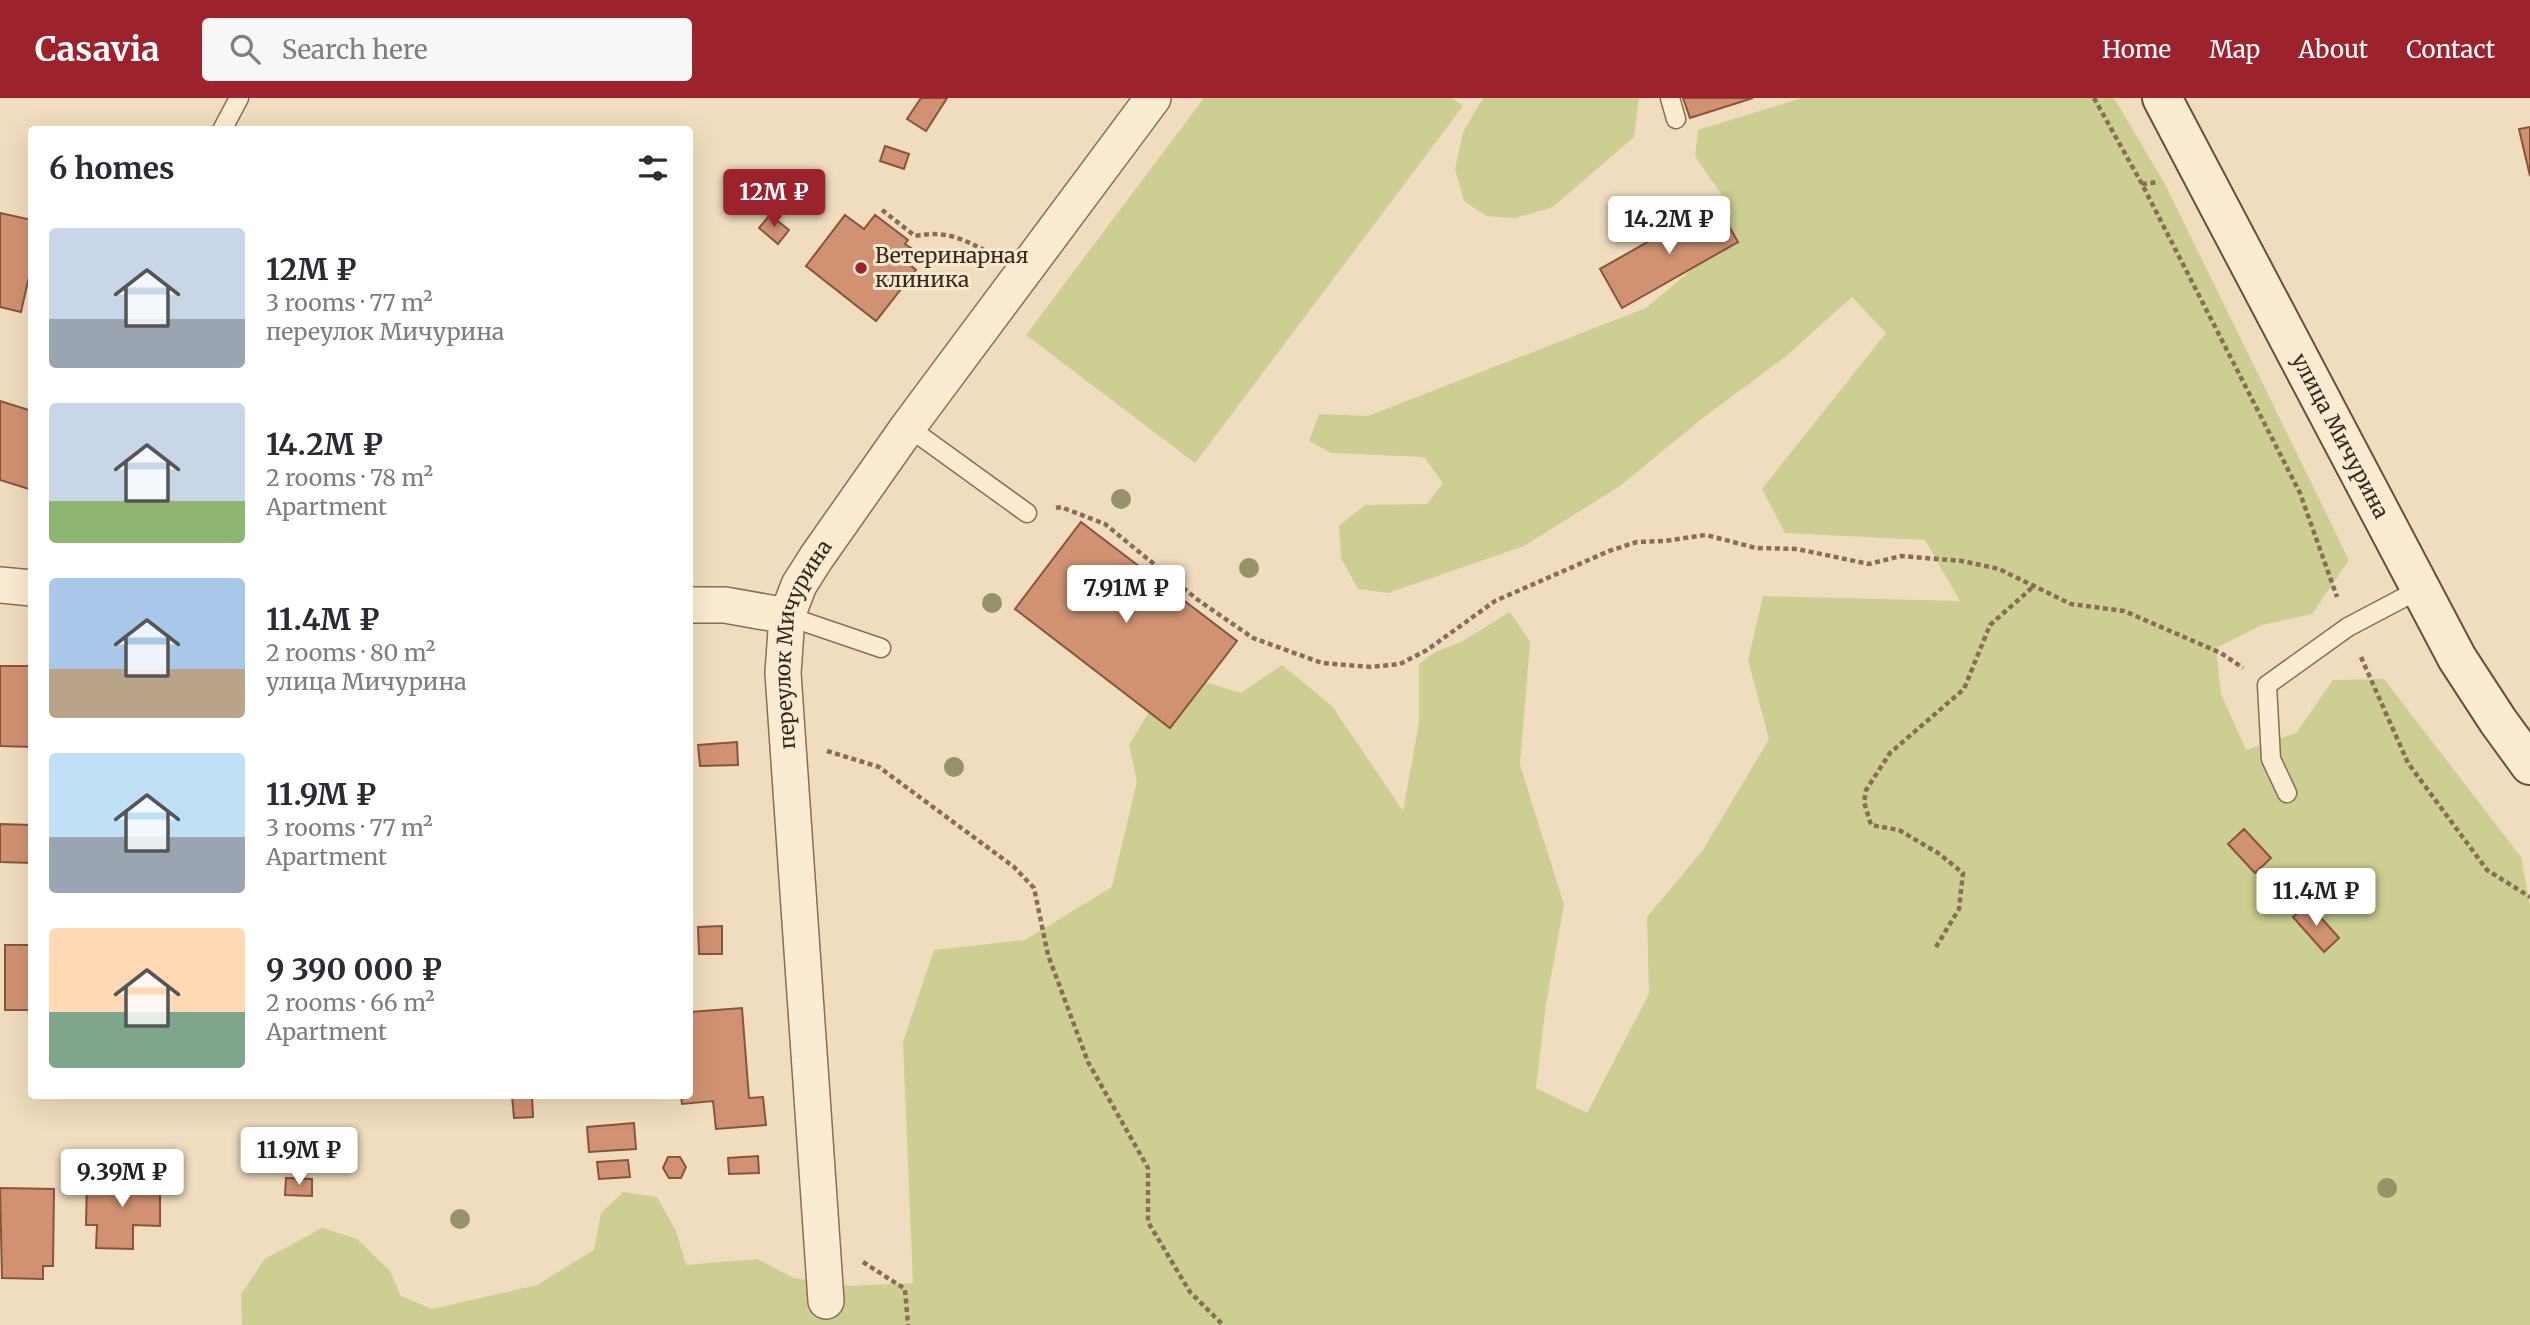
<!DOCTYPE html>
<html lang="en">
<head>
<meta charset="utf-8">
<style>
	:root { --surface:#fff; --page:#f7f7f7; --text:#2b2b33; --muted:#7c7c81; --accent:#9c232e }
	body { margin:0; font-family:Merriweather,serif; background:var(--page); color:var(--text); height:100vh; display:flex; flex-direction:column; font-size:26px; white-space:nowrap }
	* { box-sizing:border-box; margin:0 }
	p { font-size:23px; color:var(--muted) }
	.icon { flex:none; width:38px; height:38px; fill:none; stroke:currentColor; stroke-width:2; stroke-linecap:round; stroke-linejoin:round }
	.map { position:relative; flex:1; overflow:hidden }
	.drawer { position:absolute; left:28px; top:28px; width:665px; height:973px; display:flex; flex-direction:column; background:var(--surface); border-radius:7px; box-shadow:0 7px 28px #0002 }
	.drawer>* { flex:none }
	.price { position:absolute; translate:-50% -60px; padding:0 16px; border-radius:7px; background:#fff; color:#222; font-size:23px; line-height:46px; filter:drop-shadow(0 2px 4px #0008) }
	.price::after { content:''; position:absolute; left:50%; top:42px; width:21px; height:16px; margin-left:-10px; background:inherit; clip-path:polygon(0 0,100% 0,50% 100%) }
	.price.on { background:var(--accent); color:#fff }
	ul { padding:0; list-style:none }
	li { display:flex; align-items:center; gap:21px; height:175px; padding:0 21px }
	li span { display:grid; place-items:center; flex:none; width:196px; height:140px; border-radius:7px; color:#555 }
	li>.icon { margin-inline-start:auto }
	span .icon { width:84px; height:84px; fill:#fffc; stroke-width:1 }
	li b { font-size:30px }
	h2 { display:flex; justify-content:space-between; align-items:center; height:84px; padding:0 21px; font-size:30px }
	header { display:flex; align-items:center; gap:42px; box-sizing:border-box; height:98px; padding:0 35px; background:var(--accent); color:#fff }
	header strong { font-size:33px }
	nav { display:flex; gap:38px; margin-inline-start:auto; font-size:24px }
	.search { width:490px; height:63px; background:var(--page); display:flex; align-items:center; gap:18px; box-sizing:border-box; padding:0 24px; border-radius:7px; color:var(--muted); font-size:26px }
	.map>svg:first-child { display:block }
</style>
</head>
<body>
<header>
<strong>Casavia</strong>
<div class="search"><svg class="icon" aria-label="search" viewBox="0 0 24 24"><circle cx="10" cy="10" r="6"/><path d="M15 15l6 6"/></svg>Search here</div>
<nav><a>Home</a><a>Map</a><a>About</a><a>Contact</a></nav>
</header>
<div class="map">
<svg width="2530" height="1227" viewBox="0 0 2530 1227">
	<rect width="100%" height="100%" fill="#f0ddbf"/>
	<path fill="#ccce92" d="M 1204,0 L 1452,0 L 1463,8 L 1195,365 L 1026,237 Z
		M 1483,0 L 1639,0 L 1634,39 L 1553,109 L 1515,120 L 1486,118 L 1464,103 L 1455,71 L 1463,34 Z
		M 1802,0 L 2114,0 L 2165,86 L 2349,462 L 2312,516 L 2262,527 L 2216,550 L 2221,596 L 2246,652 L 2296,635 L 2333,582 L 2384,581 L 2521,759 L 2530,807 L 2530,1227 L 242,1227 L 241,1196 L 265,1161 L 322,1130 L 357,1141 L 390,1173 L 401,1198 L 432,1211 L 537,1187 L 594,1152 L 601,1115 L 623,1094 L 657,1099 L 676,1133 L 686,1167 L 757,1161 L 794,1180 L 850,1188 L 913,1185 L 903,944 L 934,852 L 1025,842 L 1112,789 L 1137,683 L 1129,647 L 1149,614 L 1171,630 L 1205,584 L 1241,595 L 1282,567 L 1332,608 L 1403,713 L 1419,625 L 1419,566 L 1435,554 L 1461,544 L 1510,514 L 1530,544 L 1520,667 L 1564,807 L 1546,906 L 1536,990 L 1587,1015 L 1649,896 L 1647,819 L 1703,752 L 1769,641 L 1748,562 L 1763,498 L 1960,503 L 1925,442 L 1785,435 L 1762,391 L 1886,235 L 1852,199 L 1785,259 L 1704,319 L 1620,388 L 1524,448 L 1388,495 L 1358,491 L 1341,460 L 1339,428 L 1365,407 L 1427,406 L 1443,385 L 1424,359 L 1331,355 L 1309,343 L 1319,316 L 1368,318 L 1646,210 L 1722,146 L 1732,112 L 1695,58 L 1698,32 Z"/>
	<path fill="#d09272" stroke="#8a543b" stroke-width="2" d="M 921,0 L 947,0 L 926,33 L 907,21 Z
		M 1683,0 L 1753,0 L 1690,20 Z
		M 2530,29 L 2530,78 L 2519,31 Z
		M 885,48 L 909,56 L 904,71 L 880,63 Z
		M 1716,105 L 1738,144 L 1622,210 L 1600,171 Z
		M 0,115 L 32,122 L 32,165 L 21,214 L 0,209 Z
		M 770,117 L 789,132 L 778,146 L 759,130 Z
		M 845,117 L 864,131 L 875,117 L 908,142 L 905,146 L 911,150 L 903,161 L 916,172 L 876,223 L 806,168 Z
		M 0,303 L 32,313 L 32,382 L 29,391 L 0,382 Z
		M 1081,424 L 1237,543 L 1170,630 L 1015,511 Z
		M 0,568 L 32,568 L 32,649 L 0,648 Z
		M 737,644 L 738,667 L 700,668 L 698,647 Z
		M 0,726 L 32,727 L 32,765 L 0,764 Z
		M 2244,731 L 2271,760 L 2255,775 L 2228,746 Z
		M 2308,805 L 2339,840 L 2324,854 L 2293,819 Z
		M 722,828 L 722,856 L 699,856 L 698,829 Z
		M 5,847 L 32,847 L 32,912 L 5,912 Z
		M 742,910 L 749,1000 L 763,999 L 766,1027 L 716,1031 L 713,1003 L 682,1006 L 681,998 L 690,998 L 690,914 Z
		M 512,998 L 532,998 L 533,1019 L 514,1020 Z
		M 634,1025 L 636,1051 L 589,1054 L 587,1029 Z
		M 758,1058 L 759,1075 L 729,1076 L 728,1060 Z
		M 668,1059 L 680,1059 L 686,1069 L 681,1080 L 669,1080 L 663,1070 Z
		M 628,1062 L 630,1079 L 599,1081 L 597,1064 Z
		M 286,1080 L 312,1081 L 312,1098 L 285,1097 Z
		M 87,1081 L 160,1082 L 160,1128 L 133,1127 L 133,1151 L 96,1150 L 97,1127 L 86,1127 Z
		M 0,1090 L 54,1091 L 53,1168 L 43,1168 L 43,1181 L 2,1180 Z"/>
	<g fill="none" stroke-linecap="round" stroke-linejoin="round">
		<defs>
			<path id="service" d="M 1670,0 L 1676,21
				M 222,32 L 239,0
				M 908,329 L 1027,415
				M 787,518 L 881,550
				M 2287,695 L 2271,661 L 2267,587 L 2348,529 L 2420,491"/>
			<g id="minor">
				<path d="M 0,487 L 32,490"/>
				<path d="M 690,507 L 725,507 L 787,518"/>
				<path id="s1" d="M 826,1203 L 783,575 L 787,518 L 799,487 L 816,460 L 908,329 L 1153,0"/>
			</g>
			<g id="secondary">
				<path id="s2" d="M 2162,0 L 2457,560 L 2498,623 L 2530,667"/>
			</g>
		</defs>
		<use href="#service" stroke="#896d56" stroke-width="21"/>
		<use href="#minor" stroke="#896d56" stroke-width="38"/>
		<use href="#secondary" stroke="#6b4e3a" stroke-width="42"/>
		<path stroke="#896d56" stroke-width="4.5" stroke-dasharray="5 3.5" stroke-linecap="butt" d="M 2094,0 L 2142,86 L 2300,395 L 2337,499
			M 2142,86 L 2159,84
			M 882,112 L 915,138 C 946,132 963,141 990,155
			M 1056,410 L 1061,409 L 1105,426 L 1198,502 L 1253,540 L 1322,565 L 1371,569 L 1400,566 L 1427,552 L 1495,503 L 1609,453 L 1637,444 L 1664,443 L 1706,437 L 1756,450 L 1797,451 L 1869,466 L 1901,458 L 1962,463 L 1999,471 L 2071,506 L 2124,513 L 2221,555 L 2243,570
			M 2361,559 L 2408,665 L 2487,772 L 2530,799
			M 827,653 L 879,669 L 1014,769 L 1034,790 L 1048,857 L 1088,964 L 1148,1070 L 1148,1124 L 1190,1194 L 1223,1227
			M 1936,849 L 1959,811 L 1963,775 L 1938,755 L 1899,732 L 1871,727 L 1864,704 L 1866,692 L 1890,655 L 1964,591 L 1990,527 L 2034,488
			M 863,1164 L 905,1191 L 908,1227"/>
		<use href="#service" stroke="#fbebd2" stroke-width="18"/>
		<use href="#minor" stroke="#fbebd2" stroke-width="35"/>
		<use href="#secondary" stroke="#fbebd2" stroke-width="38"/>
	</g>
	<g fill="#969368">
		<circle cx="1121" cy="401" r="10"/>
		<circle cx="1249" cy="470" r="10"/>
		<circle cx="992" cy="505" r="10"/>
		<circle cx="954" cy="669" r="10"/>
		<circle cx="2387" cy="1090" r="10"/>
		<circle cx="460" cy="1121" r="10"/>
	</g>
	<circle fill="#9c232e" stroke="#f7e8cf" stroke-width="2.5" cx="861" cy="170" r="7"/>
	<g text-anchor="middle" stroke-width="6" stroke-linejoin="round" paint-order="stroke">
		<g font-size="21" fill="#38271c" stroke="#f7e8cf" text-anchor="start">
			<text x="875" y="165">Ветеринарная<tspan x="875" dy="24">клиника</tspan></text>
		</g>
		<g font-size="21" fill="#38271c" stroke="#f7e8cf">
			<text dy="7" stroke="none"><textPath href="#s2" startOffset="382">улица Мичурина</textPath></text>
			<text dy="7" stroke="none"><textPath href="#s1" startOffset="662">переулок Мичурина</textPath></text>
		</g>
	</g>
</svg>
<b class="price on" style="left:774px;top:131px">12M ₽</b>
<b class="price" style="left:1669px;top:158px">14.2M ₽</b>
<b class="price" style="left:1126px;top:527px">7.91M ₽</b>
<b class="price" style="left:2316px;top:830px">11.4M ₽</b>
<b class="price" style="left:299px;top:1089px">11.9M ₽</b>
<b class="price" style="left:122px;top:1111px">9.39M ₽</b>
<section class="drawer">
<h2>6 homes<svg class="icon" aria-label="filters" viewBox="0 0 24 24"><path d="M4 7h16M4 17h16"/><circle cx="9" cy="7" r="2"/><circle cx="15" cy="17" r="2"/></svg></h2>
<ul>
<li><span style="background:linear-gradient(#c9d6e8 65%,#9aa5b1 0)"><svg class="icon" aria-label="home" viewBox="0 0 24 24"><path d="M3 11l9-7 9 7M6 9v11h12V9"/></svg></span><div><b>12M ₽</b><p>3 rooms · 77 m²</p><p>переулок Мичурина</p></div></li>
<li><span style="background:linear-gradient(#c9d6e8 70%,#8fb573 0)"><svg class="icon" aria-label="home" viewBox="0 0 24 24"><path d="M3 11l9-7 9 7M6 9v11h12V9"/></svg></span><div><b>14.2M ₽</b><p>2 rooms · 78 m²</p><p>Apartment</p></div></li>
<li><span style="background:linear-gradient(#a9c7e8 65%,#b9a48a 0)"><svg class="icon" aria-label="home" viewBox="0 0 24 24"><path d="M3 11l9-7 9 7M6 9v11h12V9"/></svg></span><div><b>11.4M ₽</b><p>2 rooms · 80 m²</p><p>улица Мичурина</p></div></li>
<li><span style="background:linear-gradient(#bfe0f5 60%,#9aa5b1 0)"><svg class="icon" aria-label="home" viewBox="0 0 24 24"><path d="M3 11l9-7 9 7M6 9v11h12V9"/></svg></span><div><b>11.9M ₽</b><p>3 rooms · 77 m²</p><p>Apartment</p></div></li>
<li><span style="background:linear-gradient(#ffd9b3 60%,#7fa58c 0)"><svg class="icon" aria-label="home" viewBox="0 0 24 24"><path d="M3 11l9-7 9 7M6 9v11h12V9"/></svg></span><div><b>9 390 000 ₽</b><p>2 rooms · 66 m²</p><p>Apartment</p></div></li>
</ul>
</section>
</div>
</body>
</html>
